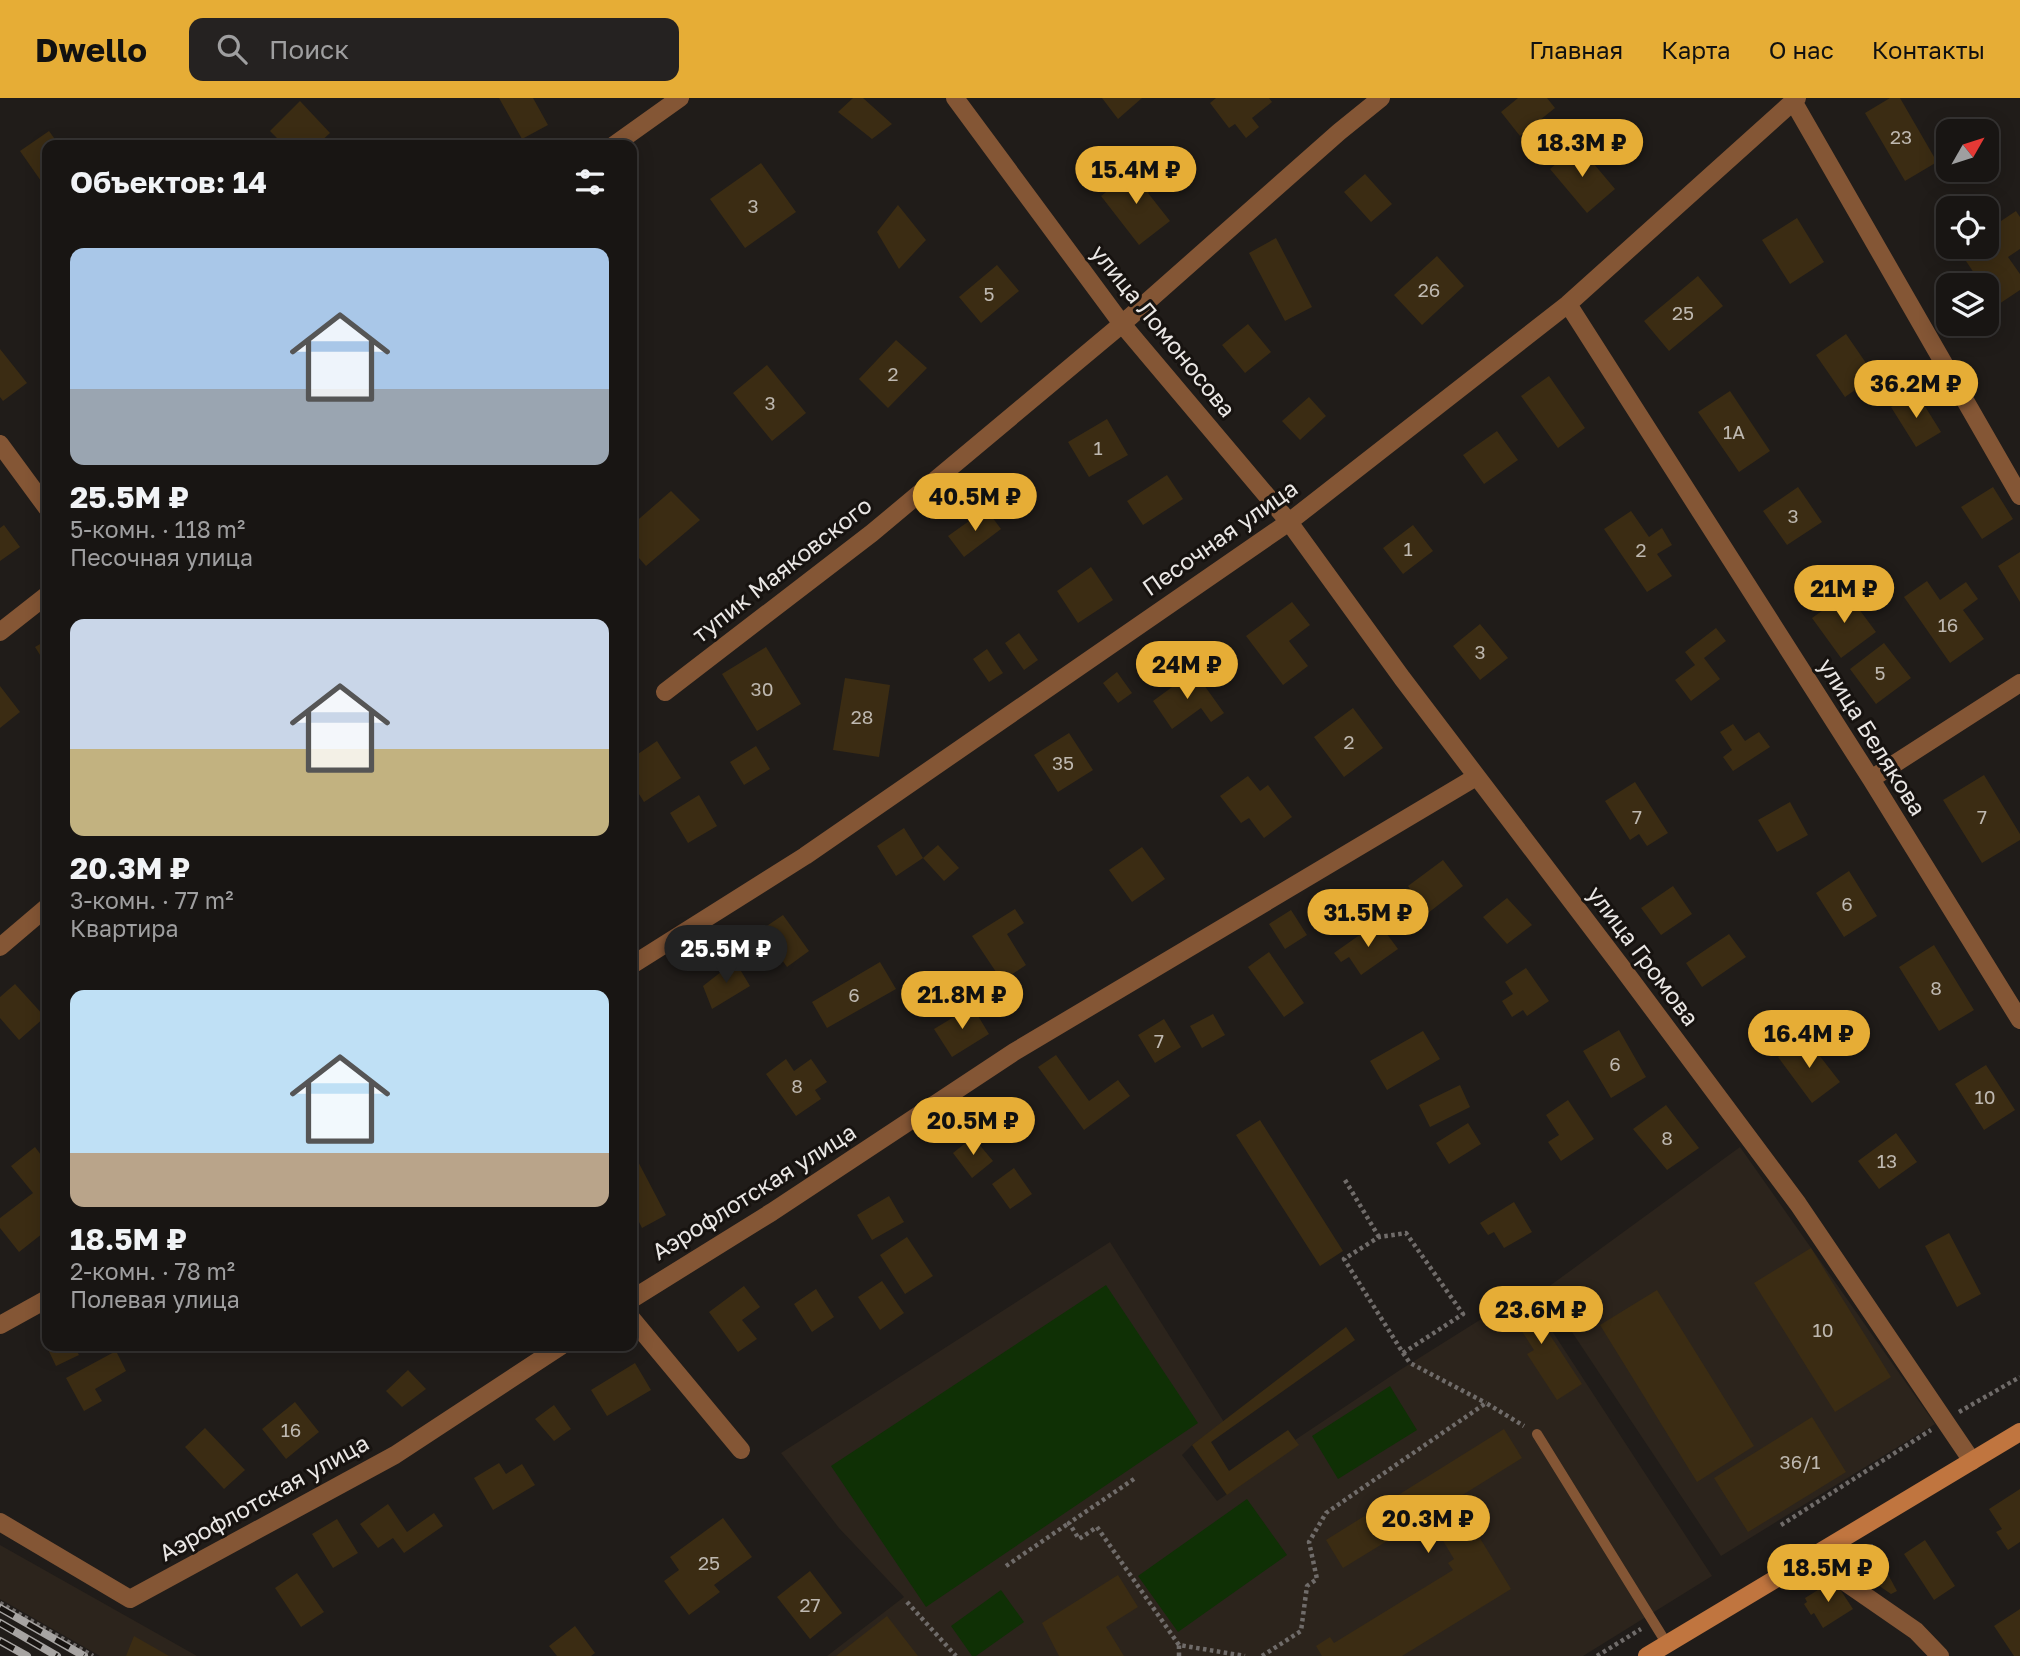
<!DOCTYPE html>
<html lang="ru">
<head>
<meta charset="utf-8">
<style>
	:root { --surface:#181513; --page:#252221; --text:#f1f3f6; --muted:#9f9fa0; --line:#363433; --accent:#e6ad36 }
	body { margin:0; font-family:"Golos Text",sans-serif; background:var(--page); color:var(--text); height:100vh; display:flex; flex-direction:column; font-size:26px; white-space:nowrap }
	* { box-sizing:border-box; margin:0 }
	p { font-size:23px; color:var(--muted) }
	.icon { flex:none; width:38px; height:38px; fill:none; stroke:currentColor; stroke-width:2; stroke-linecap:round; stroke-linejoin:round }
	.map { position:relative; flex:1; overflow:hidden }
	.sheet { position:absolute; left:42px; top:42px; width:595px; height:1211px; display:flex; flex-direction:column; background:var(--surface); border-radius:14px; box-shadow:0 4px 18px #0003,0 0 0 2px var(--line) }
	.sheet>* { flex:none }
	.needle { width:46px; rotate:51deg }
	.fabs { position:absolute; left:1936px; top:21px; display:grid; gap:14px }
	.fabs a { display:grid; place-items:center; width:63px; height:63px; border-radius:14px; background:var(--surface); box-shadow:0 4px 18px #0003,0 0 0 2px var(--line); font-size:35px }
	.price { position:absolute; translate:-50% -60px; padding:0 16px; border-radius:24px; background:var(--accent); color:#111; font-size:23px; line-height:46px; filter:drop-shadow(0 2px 4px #0008) }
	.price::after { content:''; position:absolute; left:50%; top:42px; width:21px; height:16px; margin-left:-10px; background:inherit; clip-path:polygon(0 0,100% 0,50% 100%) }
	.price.on { background:#222; color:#fff }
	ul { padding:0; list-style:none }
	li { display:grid; align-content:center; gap:14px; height:371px; padding:0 28px }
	li span { display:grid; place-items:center; height:217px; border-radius:14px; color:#555 }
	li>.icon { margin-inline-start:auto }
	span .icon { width:126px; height:126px; fill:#fffc; stroke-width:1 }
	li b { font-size:30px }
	h2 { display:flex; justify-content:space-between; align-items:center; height:84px; padding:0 28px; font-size:30px }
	header { display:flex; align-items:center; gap:42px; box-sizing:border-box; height:98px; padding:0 35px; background:var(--accent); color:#111 }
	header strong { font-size:33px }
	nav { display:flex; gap:38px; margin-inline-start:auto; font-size:24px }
	.search { width:490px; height:63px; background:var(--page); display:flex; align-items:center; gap:18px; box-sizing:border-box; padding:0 24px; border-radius:14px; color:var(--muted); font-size:26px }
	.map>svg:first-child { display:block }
</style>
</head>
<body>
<header>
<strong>Dwello</strong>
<div class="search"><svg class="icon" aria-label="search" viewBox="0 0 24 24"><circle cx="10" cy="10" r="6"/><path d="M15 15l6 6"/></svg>Поиск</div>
<nav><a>Главная</a><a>Карта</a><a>О нас</a><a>Контакты</a></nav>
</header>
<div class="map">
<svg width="2020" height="1558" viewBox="0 0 2020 1558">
	<rect width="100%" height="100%" fill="#201c19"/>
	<path fill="#2c241c" d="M 1740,1049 L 1935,1326 L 1721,1458 L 1544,1192 Z
		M 1110,1144 L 1224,1324 L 1192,1347 L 1182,1357 L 1217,1403 L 1298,1347 L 1295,1342 L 1400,1272 L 1526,1193 L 1712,1478 L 1583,1558 L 827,1558 L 904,1499 L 839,1430 L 781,1355 Z
		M 0,1447 L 197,1558 L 100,1558 L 0,1501 Z"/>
	<path fill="#0f3005" d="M 1106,1187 L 1198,1325 L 926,1509 L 831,1368 Z
		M 1390,1288 L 1417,1332 L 1338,1381 L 1312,1338 Z
		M 1247,1401 L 1287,1457 L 1178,1534 L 1138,1478 Z
		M 1001,1492 L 1024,1524 L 976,1558 L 972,1558 L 951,1528 Z"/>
	<path fill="#3b2c13" d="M 499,0 L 533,0 L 548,27 L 522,41 Z
		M 853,0 L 863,0 L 892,26 L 872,41 L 838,14 Z
		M 1102,0 L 1142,0 L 1118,21 Z
		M 1216,0 L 1269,0 L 1272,4 L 1252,20 L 1259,29 L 1246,40 L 1235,26 L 1229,30 L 1210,5 Z
		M 1518,0 L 1547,0 L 1555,10 L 1520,38 L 1501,14 Z
		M 1890,0 L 1900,0 L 1937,64 L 1905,83 L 1865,15 Z
		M 300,3 L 330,35 L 317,47 L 284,47 L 270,33 Z
		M 49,33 L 59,47 L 47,47 L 47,79 L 41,83 L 20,53 Z
		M 1578,47 L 1615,91 L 1587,115 L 1550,71 Z
		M 761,65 L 796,114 L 745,150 L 710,101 Z
		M 1139,68 L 1155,89 L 1148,95 L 1170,123 L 1139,147 L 1101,98 Z
		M 1365,76 L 1392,106 L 1371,124 L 1344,94 Z
		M 898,107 L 926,142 L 899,171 L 877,134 Z
		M 2016,113 L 2020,119 L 2020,151 L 2008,159 L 2020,176 L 2020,192 L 1996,208 L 1986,193 L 1986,187 L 1982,187 L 1958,151 L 1962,149 L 1986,149 L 1986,133 Z
		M 1797,120 L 1824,164 L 1790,186 L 1762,142 Z
		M 1276,140 L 1312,209 L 1285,223 L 1249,155 Z
		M 1437,158 L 1464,188 L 1422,227 L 1394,197 Z
		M 997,167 L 1019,193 L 981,225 L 959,199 Z
		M 1698,178 L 1723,208 L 1669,253 L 1644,223 Z
		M 1248,226 L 1271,254 L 1245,275 L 1222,247 Z
		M 1846,236 L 1875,278 L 1845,299 L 1816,257 Z
		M 896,242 L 927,270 L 888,310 L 859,281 Z
		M 0,251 L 27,285 L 3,303 L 0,299 Z
		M 767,267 L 806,315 L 772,343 L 733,295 Z
		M 1549,278 L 1585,330 L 1558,350 L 1521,298 Z
		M 1730,293 L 1770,353 L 1739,374 L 1698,314 Z
		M 1916,294 L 1941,334 L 1916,349 L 1891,309 Z
		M 1309,299 L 1326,318 L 1300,342 L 1282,323 Z
		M 1107,321 L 1128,357 L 1089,379 L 1068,344 Z
		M 1497,333 L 1518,362 L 1484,386 L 1463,357 Z
		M 1167,377 L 1183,401 L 1143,427 L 1127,403 Z
		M 1798,389 L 1822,424 L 1787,447 L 1763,413 Z
		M 1993,389 L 2013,421 L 1982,441 L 1961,409 Z
		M 671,393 L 700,422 L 646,468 L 632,452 L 632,427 Z
		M 986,411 L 1001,431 L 964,459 L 948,438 Z
		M 1631,413 L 1649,439 L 1662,430 L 1672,447 L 1657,456 L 1672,478 L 1647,494 L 1604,431 Z
		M 4,427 L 20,449 L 0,463 L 0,430 Z
		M 1413,427 L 1433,453 L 1403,476 L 1383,450 Z
		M 2020,454 L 2020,504 L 1998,468 Z
		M 1091,469 L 1113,502 L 1078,525 L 1057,493 Z
		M 1927,483 L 1940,502 L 1966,484 L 1978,501 L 1963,512 L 1984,541 L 1950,565 L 1904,499 Z
		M 1847,495 L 1876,534 L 1841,560 L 1812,520 Z
		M 1292,504 L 1310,527 L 1289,543 L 1308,568 L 1283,587 L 1246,538 Z
		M 1480,526 L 1508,560 L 1480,582 L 1453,548 Z
		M 1716,530 L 1726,543 L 1704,560 L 1720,581 L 1691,603 L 1675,582 L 1695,567 L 1685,554 Z
		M 1019,535 L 1038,562 L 1024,572 L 1005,545 Z
		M 47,542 L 47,568 L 35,549 Z
		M 1884,545 L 1911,580 L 1876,606 L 1850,571 Z
		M 766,549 L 801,606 L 757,633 L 722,576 Z
		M 987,551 L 1003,575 L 989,584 L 973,561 Z
		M 1194,573 L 1224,615 L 1211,624 L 1201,610 L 1172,631 L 1153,603 Z
		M 1117,574 L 1132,595 L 1118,605 L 1103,585 Z
		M 845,580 L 890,587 L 879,659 L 833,652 Z
		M 0,588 L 20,614 L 0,630 Z
		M 1353,610 L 1383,650 L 1344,679 L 1314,639 Z
		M 1733,626 L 1745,643 L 1759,634 L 1770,649 L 1733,673 L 1723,659 L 1732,652 L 1720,634 Z
		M 1069,635 L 1093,672 L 1058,694 L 1034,657 Z
		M 657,643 L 681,680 L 644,704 L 632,685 L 632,660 Z
		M 756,648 L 770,671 L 744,687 L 730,664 Z
		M 1984,677 L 2020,736 L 2020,742 L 1982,765 L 1943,702 Z
		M 1248,678 L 1260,693 L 1268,687 L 1292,719 L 1264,740 L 1249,720 L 1241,725 L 1220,698 Z
		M 1635,684 L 1668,735 L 1647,748 L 1639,736 L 1630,742 L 1605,703 Z
		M 699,697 L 717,728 L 688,745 L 670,715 Z
		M 1790,704 L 1808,737 L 1777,754 L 1758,722 Z
		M 904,730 L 923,760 L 938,747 L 959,770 L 944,783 L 923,760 L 896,778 L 877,748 Z
		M 1142,749 L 1165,781 L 1132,804 L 1109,772 Z
		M 1443,762 L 1463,788 L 1428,815 L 1408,788 Z
		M 1849,773 L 1877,818 L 1844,839 L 1816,795 Z
		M 1673,788 L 1692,816 L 1661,837 L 1641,810 Z
		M 1507,800 L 1532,827 L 1507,846 L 1483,819 Z
		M 1015,811 L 1024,825 L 1007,836 L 1026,867 L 1002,883 L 972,838 Z
		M 1291,812 L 1307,837 L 1285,851 L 1269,826 Z
		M 783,817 L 809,853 L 787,869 L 761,832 Z
		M 1378,824 L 1398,851 L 1361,877 L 1349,859 L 1341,864 L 1334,855 Z
		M 1729,836 L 1746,859 L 1702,889 L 1686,865 Z
		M 1934,847 L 1974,912 L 1939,933 L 1899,869 Z
		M 1269,854 L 1304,905 L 1284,919 L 1248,869 Z
		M 735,863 L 750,888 L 712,911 L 703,888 Z
		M 880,864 L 896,891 L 827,930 L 812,904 Z
		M 1526,870 L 1549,903 L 1527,918 L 1523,912 L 1512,919 L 1502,903 L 1513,896 L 1505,884 Z
		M 15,886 L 45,919 L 19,942 L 0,920 L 0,899 Z
		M 972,908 L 989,936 L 952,959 L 934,931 Z
		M 1213,916 L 1225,937 L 1202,950 L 1190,928 Z
		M 1164,921 L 1181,949 L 1155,965 L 1138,937 Z
		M 1619,932 L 1646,979 L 1611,1000 L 1583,953 Z
		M 1423,933 L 1440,961 L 1387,992 L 1370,963 Z
		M 1805,939 L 1840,984 L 1812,1005 L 1778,959 Z
		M 1056,957 L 1089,1003 L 1118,982 L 1130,998 L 1084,1032 L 1038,969 Z
		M 786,961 L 794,973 L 811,961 L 827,984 L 815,992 L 821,1001 L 796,1018 L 766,976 Z
		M 1986,967 L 2015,1012 L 1984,1032 L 1955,986 Z
		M 1460,987 L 1470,1009 L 1430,1029 L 1419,1007 Z
		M 1568,1002 L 1594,1041 L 1561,1063 L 1548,1044 L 1559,1037 L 1546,1017 Z
		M 1666,1007 L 1699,1050 L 1667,1072 L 1633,1031 Z
		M 1260,1022 L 1343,1153 L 1320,1168 L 1236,1037 Z
		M 1468,1025 L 1481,1046 L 1449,1066 L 1436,1045 Z
		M 1896,1035 L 1917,1064 L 1879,1091 L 1858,1063 Z
		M 973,1039 L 993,1063 L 972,1080 L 953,1055 Z
		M 35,1049 L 47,1065 L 47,1132 L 19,1154 L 0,1130 L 0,1120 L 33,1095 L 11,1068 Z
		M 632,1052 L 666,1117 L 642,1130 L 632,1110 Z
		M 1014,1070 L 1032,1096 L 1010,1111 L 992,1086 Z
		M 889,1098 L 904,1124 L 872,1142 L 857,1117 Z
		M 1514,1104 L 1532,1134 L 1504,1150 L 1494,1134 L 1488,1137 L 1480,1125 Z
		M 1949,1135 L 1981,1196 L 1957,1209 L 1925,1148 Z
		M 907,1139 L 933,1178 L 905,1196 L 880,1157 Z
		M 1811,1150 L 1891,1279 L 1835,1314 L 1754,1185 Z
		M 882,1183 L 904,1215 L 880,1232 L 858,1199 Z
		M 744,1188 L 760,1209 L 742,1222 L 757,1241 L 738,1254 L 709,1214 Z
		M 816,1191 L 834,1219 L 812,1234 L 794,1206 Z
		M 1520,1191 L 1582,1286 L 1557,1302 L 1527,1256 L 1534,1252 L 1512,1218 L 1507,1221 L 1497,1206 Z
		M 1657,1192 L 1754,1348 L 1697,1384 L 1600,1227 Z
		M 1346,1229 L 1355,1242 L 1211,1344 L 1229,1373 L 1288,1332 L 1299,1347 L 1227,1397 L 1192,1347 Z
		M 47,1239 L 47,1248 L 74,1248 L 79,1257 L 56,1268 L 43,1241 Z
		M 116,1253 L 126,1273 L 95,1291 L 102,1303 L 84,1313 L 66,1280 Z
		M 635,1265 L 651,1292 L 607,1318 L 591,1292 Z
		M 408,1272 L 426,1291 L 402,1309 L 386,1293 Z
		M 295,1304 L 319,1334 L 286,1361 L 262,1331 Z
		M 554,1307 L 571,1331 L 554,1343 L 535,1321 Z
		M 1812,1319 L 1846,1374 L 1748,1434 L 1714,1380 Z
		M 205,1330 L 245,1372 L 224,1391 L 185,1349 Z
		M 1504,1331 L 1522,1360 L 1456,1401 L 1511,1491 L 1402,1558 L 1322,1558 L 1316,1548 L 1330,1539 L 1334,1545 L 1453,1472 L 1448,1465 L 1454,1461 L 1428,1418 L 1343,1470 L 1326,1442 Z
		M 499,1365 L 506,1376 L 522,1366 L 535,1387 L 493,1412 L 474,1380 Z
		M 2020,1391 L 2020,1444 L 2008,1452 L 1996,1434 L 2002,1431 L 1989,1411 Z
		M 388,1406 L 407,1434 L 434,1415 L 443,1428 L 404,1455 L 393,1440 L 378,1450 L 360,1426 Z
		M 723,1420 L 752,1459 L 714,1487 L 720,1494 L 689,1517 L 664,1483 L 679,1472 L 670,1459 Z
		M 337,1421 L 358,1455 L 333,1470 L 312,1436 Z
		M 1925,1442 L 1955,1488 L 1934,1502 L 1904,1456 Z
		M 1878,1458 L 1897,1493 L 1891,1496 L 1856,1472 Z
		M 810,1473 L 842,1515 L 810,1541 L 777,1499 Z
		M 297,1475 L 324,1514 L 301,1529 L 275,1490 Z
		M 1118,1477 L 1138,1509 L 1106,1529 L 1124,1558 L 1059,1558 L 1042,1525 Z
		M 1834,1482 L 1853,1511 L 1823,1530 L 1814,1515 L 1811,1517 L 1804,1506 L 1807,1504 L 1805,1500 Z
		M 2020,1511 L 2020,1558 L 2014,1558 L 1994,1528 Z
		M 887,1518 L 918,1558 L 836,1558 Z
		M 575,1528 L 595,1555 L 591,1558 L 557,1558 L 549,1548 Z
		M 134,1538 L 169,1558 L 126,1558 Z"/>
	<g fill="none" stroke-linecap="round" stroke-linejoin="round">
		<path stroke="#706c6a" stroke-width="4.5" stroke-dasharray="3.5 3.5" stroke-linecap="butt" d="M 1345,1082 L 1379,1139
			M 1403,1255 L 1463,1216 L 1406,1135 L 1379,1139 L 1344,1161 L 1403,1255 L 1410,1265 L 1486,1305
			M 1959,1314 L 2020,1279
			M 1134,1381 L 1069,1425 L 1079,1441 L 1097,1429 L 1179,1547 L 1245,1558
			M 1781,1427 L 1931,1332
			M 1847,1465 L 1875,1447
			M 1006,1468 L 1069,1425
			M 907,1504 L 956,1558
			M 0,1505 L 93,1558
			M 1179,1558 L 1179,1547
			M 1262,1558 L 1301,1533 L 1307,1488 L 1317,1481 L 1309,1444 L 1326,1415 L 1486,1305 L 1524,1328
			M 1597,1558 L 1641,1531"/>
		<path stroke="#845635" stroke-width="10" d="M 1537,1336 L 1667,1546"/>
		<path stroke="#845635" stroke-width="18" d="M 955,0 L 1122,226 L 1289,424 L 1402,580 L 1620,867 L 1798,1106 L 1972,1363
			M 1793,3 L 2020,398
			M 614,47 L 680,0
			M 1568,206 L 1871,681 L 2020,922
			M 0,346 L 47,410
			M 0,534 L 47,497
			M 665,594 L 872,435 L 1122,226 L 1339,34 L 1381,0
			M 1871,681 L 2020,585
			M 0,849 L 47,809
			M 632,867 L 805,758 L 1289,424 L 1568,206 L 1797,0
			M 632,1201 L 772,1114 L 1014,954 L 1476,679
			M 632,1221 L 741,1352
			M 0,1227 L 47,1201
			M 0,1424 L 130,1501 L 395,1357 L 561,1248
			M 1809,1459 L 1916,1533 L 1940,1558"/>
		<path stroke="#c0753f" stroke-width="18" d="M 1647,1558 L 2020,1334"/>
		<defs>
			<path id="rail" d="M 0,1510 L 84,1558
				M 0,1525 L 57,1558
				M 0,1543 L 27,1558"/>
		</defs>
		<use href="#rail" stroke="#a7a4a2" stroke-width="8"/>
		<use href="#rail" stroke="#171310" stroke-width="5" stroke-dasharray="16" stroke-linecap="butt"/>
	</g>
	<g text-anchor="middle" stroke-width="6" stroke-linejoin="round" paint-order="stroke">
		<g font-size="19" fill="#beb8b0">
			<text x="1901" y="46">23</text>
			<text x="753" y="115">3</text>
			<text x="1429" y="199">26</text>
			<text x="989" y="203">5</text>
			<text x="1683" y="222">25</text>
			<text x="893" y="283">2</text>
			<text x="770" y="312">3</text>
			<text x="1734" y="341">1А</text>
			<text x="1098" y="357">1</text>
			<text x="1793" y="425">3</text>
			<text x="1408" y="458">1</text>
			<text x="1641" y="459">2</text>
			<text x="1948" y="534">16</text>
			<text x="1480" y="561">3</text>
			<text x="1880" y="582">5</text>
			<text x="762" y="598">30</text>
			<text x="862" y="626">28</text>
			<text x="1349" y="651">2</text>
			<text x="1063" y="672">35</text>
			<text x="1637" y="726">7</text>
			<text x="1982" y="726">7</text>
			<text x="1847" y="813">6</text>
			<text x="1936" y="897">8</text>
			<text x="854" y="904">6</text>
			<text x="1159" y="950">7</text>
			<text x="1615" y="973">6</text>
			<text x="797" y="995">8</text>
			<text x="1985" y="1006">10</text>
			<text x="1667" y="1047">8</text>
			<text x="1887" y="1070">13</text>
			<text x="1823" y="1239">10</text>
			<text x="291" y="1339">16</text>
			<text x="1800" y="1371">36/1</text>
			<text x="709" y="1472">25</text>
			<text x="810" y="1514">27</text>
		</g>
		<g font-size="23" fill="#eae7e5" stroke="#171310">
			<text transform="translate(1163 233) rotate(51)" y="8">улица Ломоносова</text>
			<text transform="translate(1220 440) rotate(-35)" y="8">Песочная улица</text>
			<text transform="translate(782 472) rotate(-38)" y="8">тупик Маяковского</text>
			<text transform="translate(1872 639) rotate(58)" y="8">улица Белякова</text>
			<text transform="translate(1643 858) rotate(53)" y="8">улица Громова</text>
			<text transform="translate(754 1094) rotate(-32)" y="8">Аэрофлотская улица</text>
			<text transform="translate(264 1400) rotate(-29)" y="8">Аэрофлотская улица</text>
		</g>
	</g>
</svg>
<div class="fabs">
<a><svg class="needle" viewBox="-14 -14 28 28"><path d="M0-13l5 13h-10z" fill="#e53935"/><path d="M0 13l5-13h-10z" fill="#9f9fa0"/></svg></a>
<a><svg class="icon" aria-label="locate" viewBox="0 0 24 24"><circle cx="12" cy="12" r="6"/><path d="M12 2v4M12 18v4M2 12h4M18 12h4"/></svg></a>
<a><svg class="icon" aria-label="layers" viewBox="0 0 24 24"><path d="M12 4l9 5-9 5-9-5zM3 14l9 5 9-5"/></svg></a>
</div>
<b class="price" style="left:1582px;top:81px">18.3M ₽</b>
<b class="price" style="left:1136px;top:108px">15.4M ₽</b>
<b class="price" style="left:1916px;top:322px">36.2M ₽</b>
<b class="price" style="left:975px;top:435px">40.5M ₽</b>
<b class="price" style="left:1844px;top:527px">21M ₽</b>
<b class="price" style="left:1187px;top:603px">24M ₽</b>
<b class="price" style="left:1368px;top:851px">31.5M ₽</b>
<b class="price on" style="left:726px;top:887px">25.5M ₽</b>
<b class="price" style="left:962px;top:933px">21.8M ₽</b>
<b class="price" style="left:1809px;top:972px">16.4M ₽</b>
<b class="price" style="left:973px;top:1059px">20.5M ₽</b>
<b class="price" style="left:1541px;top:1248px">23.6M ₽</b>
<b class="price" style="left:1428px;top:1457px">20.3M ₽</b>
<b class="price" style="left:1828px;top:1506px">18.5M ₽</b>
<section class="sheet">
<h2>Объектов: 14<svg class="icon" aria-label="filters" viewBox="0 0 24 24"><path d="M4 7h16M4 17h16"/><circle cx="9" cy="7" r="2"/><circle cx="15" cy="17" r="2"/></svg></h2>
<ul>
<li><span style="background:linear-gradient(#a9c7e8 65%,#9aa5b1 0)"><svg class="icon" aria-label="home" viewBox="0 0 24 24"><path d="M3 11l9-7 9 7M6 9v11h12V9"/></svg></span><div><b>25.5M ₽</b><p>5-комн. · 118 m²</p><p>Песочная улица</p></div></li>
<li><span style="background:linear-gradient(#c9d6e8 60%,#c2b280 0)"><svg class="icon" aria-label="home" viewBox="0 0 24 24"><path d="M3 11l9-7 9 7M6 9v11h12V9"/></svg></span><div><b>20.3M ₽</b><p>3-комн. · 77 m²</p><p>Квартира</p></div></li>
<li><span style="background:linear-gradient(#bfe0f5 75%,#b9a48a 0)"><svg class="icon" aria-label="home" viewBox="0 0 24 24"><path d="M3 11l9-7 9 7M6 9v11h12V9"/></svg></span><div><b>18.5M ₽</b><p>2-комн. · 78 m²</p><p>Полевая улица</p></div></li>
</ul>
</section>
</div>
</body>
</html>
